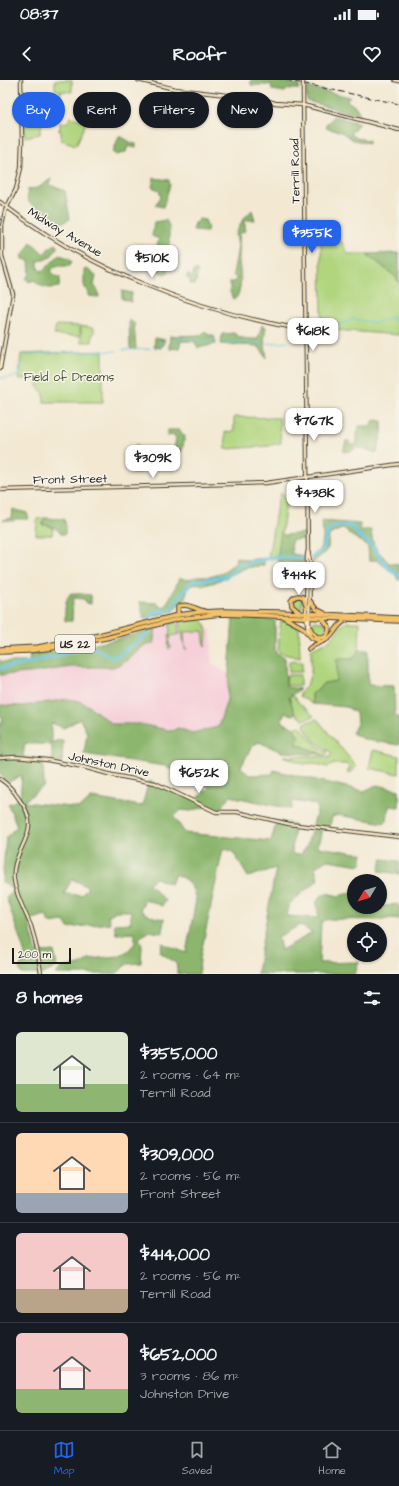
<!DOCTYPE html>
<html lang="en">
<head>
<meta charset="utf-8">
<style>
	:root { --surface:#171b24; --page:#242831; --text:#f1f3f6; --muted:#9ea1a6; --line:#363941; --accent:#2563eb }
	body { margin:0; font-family:"Architects Daughter",sans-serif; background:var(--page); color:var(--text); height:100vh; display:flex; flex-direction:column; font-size:15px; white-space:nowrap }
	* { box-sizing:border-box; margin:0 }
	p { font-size:13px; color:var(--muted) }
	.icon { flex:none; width:22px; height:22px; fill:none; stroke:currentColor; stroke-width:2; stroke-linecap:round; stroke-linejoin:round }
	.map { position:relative; height:894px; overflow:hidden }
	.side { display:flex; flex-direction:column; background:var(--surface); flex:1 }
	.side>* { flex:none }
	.banner { position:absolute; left:12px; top:12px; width:375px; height:36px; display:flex; gap:8px }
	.needle { width:26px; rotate:232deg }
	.controls { position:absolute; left:347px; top:794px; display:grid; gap:8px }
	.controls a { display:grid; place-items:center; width:40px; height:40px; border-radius:50%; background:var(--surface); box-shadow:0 1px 3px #0004; font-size:20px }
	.scale { position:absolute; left:12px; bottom:10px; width:59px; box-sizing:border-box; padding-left:4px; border:2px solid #1c1c1c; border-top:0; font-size:11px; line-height:14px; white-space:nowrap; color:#1c1c1c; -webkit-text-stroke:3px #f7f3e8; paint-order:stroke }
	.price { position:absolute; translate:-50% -34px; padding:0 9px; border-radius:8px; background:#fff; color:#222; font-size:13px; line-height:26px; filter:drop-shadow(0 1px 2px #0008) }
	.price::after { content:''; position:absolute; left:50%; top:24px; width:12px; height:9px; margin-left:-6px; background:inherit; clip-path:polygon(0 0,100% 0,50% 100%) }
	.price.active { background:var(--accent); color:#fff }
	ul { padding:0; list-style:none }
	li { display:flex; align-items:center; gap:12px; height:100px; padding:0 16px }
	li+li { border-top:1px solid var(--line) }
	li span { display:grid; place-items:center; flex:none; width:112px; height:80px; border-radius:6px; color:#555 }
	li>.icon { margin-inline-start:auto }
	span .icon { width:48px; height:48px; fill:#fffc; stroke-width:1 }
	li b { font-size:17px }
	h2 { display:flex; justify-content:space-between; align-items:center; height:48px; padding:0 16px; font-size:17px }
	.pill { padding:0 14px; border-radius:18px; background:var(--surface); box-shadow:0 1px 3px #0004; font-size:14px; line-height:36px }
	.pill.active { background:var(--accent); color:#fff }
	.status { display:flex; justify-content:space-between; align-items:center; height:28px; padding:0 20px; background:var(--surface); direction:ltr }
	.status svg { height:11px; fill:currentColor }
	header { display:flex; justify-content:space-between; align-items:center; height:52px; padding:0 16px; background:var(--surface); font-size:18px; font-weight:700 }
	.dock { display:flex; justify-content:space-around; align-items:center; height:56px; border-top:1px solid var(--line); background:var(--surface); font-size:11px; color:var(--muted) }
	.dock a { display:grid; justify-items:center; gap:2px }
	.dock .active { color:var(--accent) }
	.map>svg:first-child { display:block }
</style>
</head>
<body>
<div class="status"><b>08:37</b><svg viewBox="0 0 49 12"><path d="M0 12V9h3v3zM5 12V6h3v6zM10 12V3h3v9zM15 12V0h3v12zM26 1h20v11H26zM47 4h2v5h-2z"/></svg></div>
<header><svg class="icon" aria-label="back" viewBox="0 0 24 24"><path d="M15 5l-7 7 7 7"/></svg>Roofr<svg class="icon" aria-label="heart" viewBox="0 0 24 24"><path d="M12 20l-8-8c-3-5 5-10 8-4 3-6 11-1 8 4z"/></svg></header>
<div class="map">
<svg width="399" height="894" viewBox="0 0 399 894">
	<rect width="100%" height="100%" fill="#f7f3e8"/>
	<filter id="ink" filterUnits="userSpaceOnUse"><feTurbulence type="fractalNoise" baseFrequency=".025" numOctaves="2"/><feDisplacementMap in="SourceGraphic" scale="8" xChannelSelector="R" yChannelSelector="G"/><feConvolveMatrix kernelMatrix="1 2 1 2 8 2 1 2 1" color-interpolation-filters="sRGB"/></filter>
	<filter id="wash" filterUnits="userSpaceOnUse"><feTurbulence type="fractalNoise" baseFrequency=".012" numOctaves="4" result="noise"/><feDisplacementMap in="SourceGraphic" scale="16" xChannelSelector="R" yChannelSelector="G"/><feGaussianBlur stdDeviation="0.9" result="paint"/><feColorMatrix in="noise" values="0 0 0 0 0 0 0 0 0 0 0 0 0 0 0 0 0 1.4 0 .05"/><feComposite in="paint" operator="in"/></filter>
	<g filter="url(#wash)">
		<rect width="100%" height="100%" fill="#f3e9d3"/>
		<path fill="#f6cfd9" d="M 199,539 L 199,550 L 211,549 L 212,584 L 228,594 L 227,620 L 218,647 L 192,653 L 178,648 L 172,651 L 140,644 L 112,644 L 38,623 L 23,626 L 0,625 L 0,595 L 30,593 L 71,587 L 112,587 L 122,584 L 146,564 L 153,564 L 156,549 L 183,541 Z"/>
		<path fill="#b0d57e" stroke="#66784d" d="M 55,0 L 72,0 L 72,12 L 61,11 L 60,21 L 57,21 L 57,19 L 59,19 L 60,11 L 55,10 Z
			M 24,36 L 41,36 L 42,43 L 40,54 L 25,57 Z
			M 71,37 L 86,41 L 84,48 L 76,65 L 61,60 L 61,51 L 58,50 L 60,49 L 60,42 C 66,43 68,43 71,37 Z
			M 321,160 L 341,161 L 348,174 L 367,174 L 396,197 L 399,203 L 399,255 L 322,249 Z
			M 56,245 L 80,246 L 80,256 L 54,255 Z
			M 81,246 L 94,248 L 94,254 L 92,254 L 92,262 L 81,262 Z
			M 103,271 L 103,322 L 44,322 L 44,313 L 38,308 L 38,299 L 18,299 L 21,274 Z
			M 234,337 L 279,338 L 281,363 L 271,365 L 270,366 L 226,369 L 225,352 L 234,351 Z
			M 281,413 L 287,418 L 278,475 L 268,478 L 277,425 Z
			M 45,438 L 42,445 L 47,445 L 53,448 L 52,455 L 36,455 L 37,439 Z
			M 299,517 L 302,519 L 302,530 L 296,529 L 292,521 L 294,519 Z
			M 191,539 L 201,539 C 209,545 207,558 205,567 L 203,551 L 184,552 L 185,568 L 187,569 L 185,569 L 180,541 Z
			M 281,539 L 299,548 L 300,578 L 280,573 L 278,571 Z
			M 313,541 L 323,542 L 327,547 C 327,552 325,554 320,556 L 313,552 Z
			M 177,542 L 180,554 L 170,556 L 171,558 L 169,561 L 170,567 L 172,567 L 169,569 L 168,567 L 170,550 L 169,544 Z
			M 347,542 L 360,542 L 359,570 L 336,602 L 324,603 L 312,614 L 312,624 L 300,616 L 300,613 C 314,599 311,589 311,570 C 316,566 324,565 329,561 C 337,555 337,547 347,542 Z
			M 289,581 L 302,582 L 302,592 L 289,592 Z
			M 287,595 L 300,595 L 300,606 L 286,605 Z
			M 293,615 L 299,623 L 314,636 L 304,640 L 295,634 L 289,617 Z
			M 317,639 L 356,686 L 350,693 L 347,692 L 350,688 L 347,684 L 335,684 L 327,687 L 313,683 L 304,684 L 284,676 C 294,677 304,676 314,676 C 320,676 324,679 330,677 L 332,673 L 314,661 L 304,646 L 305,643 Z
			M 300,646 C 310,657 313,666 327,671 L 327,674 L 325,676 L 295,663 L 299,657 L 294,648 Z
			M 373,670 L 399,676 L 399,694 L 369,688 Z"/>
		<path fill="#8cb66d" stroke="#546944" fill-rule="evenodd" d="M 251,0 L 274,0 L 299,5 L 299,9 L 288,9 L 285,12 L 272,10 L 271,4 L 267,5 L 251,5 Z
			M 306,7 L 350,17 L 346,20 L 356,27 L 361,36 L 307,21 Z
			M 158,24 C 166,25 173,28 181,28 L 184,32 L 179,39 L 179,47 L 164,45 L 162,31 Z
			M 333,36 L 359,43 L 350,54 L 356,58 L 369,60 L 369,63 L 353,60 L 341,52 L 326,48 L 326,44 L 330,41 Z
			M 119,56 C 126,58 129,63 136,64 L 136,68 L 128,66 L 126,72 L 117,75 L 113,72 Z
			M 154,98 L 169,100 L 170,105 L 163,127 L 155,125 L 161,117 L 159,110 L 152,107 Z
			M 51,99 L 50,105 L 65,111 L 70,139 C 59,145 56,145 45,138 L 43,130 C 31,126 25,123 28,109 L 38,108 Z
			M 252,130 L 255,140 L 245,140 L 245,151 L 239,154 C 240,163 239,171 239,180 C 240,194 243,203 237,217 L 233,219 L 230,212 L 230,202 L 235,202 L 236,198 L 233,195 L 238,166 L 236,154 L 243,139 Z
			M 199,139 L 205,140 L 208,147 L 207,151 L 193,150 L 195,143 Z
			M 166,140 L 169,146 L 169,159 L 170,174 L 168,182 L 168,193 L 163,194 L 153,187 L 151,171 L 156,169 L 159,159 L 152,156 L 154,142 Z
			M 31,162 L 44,174 L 49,168 L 56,164 L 58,166 C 53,175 49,180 38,181 L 38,188 L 41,191 L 44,190 L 59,175 L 69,178 L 72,181 L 70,186 L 54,186 L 51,192 L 54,196 L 60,197 L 59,207 C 47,209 43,208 34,200 L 29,202 L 26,198 L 30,194 L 29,181 L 21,178 Z
			M 399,173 L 399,203 L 396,197 L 367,174 Z
			M 87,189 L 96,196 L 94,205 L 98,211 L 99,217 L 89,216 L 84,205 L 84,190 Z
			M 194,190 L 198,191 L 195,205 L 190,204 L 190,199 L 186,198 L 188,194 L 191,197 L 193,196 Z
			M 122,211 L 132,213 L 131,222 L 122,219 Z
			M 129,240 L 134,243 L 136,270 L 130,268 Z
			M 262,245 L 266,247 L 264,259 L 267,278 L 258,266 L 221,264 L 222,254 L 234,253 C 241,260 249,259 258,259 Z
			M 205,251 L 209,255 L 214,255 L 216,264 L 198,268 L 194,261 L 181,261 L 179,268 L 169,269 L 170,256 L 201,255 Z
			M 155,258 L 165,260 L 161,268 L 154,267 Z
			M 377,340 L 382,341 L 382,352 L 377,373 L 357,367 L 351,371 L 343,372 L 346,361 L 349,361 L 350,365 L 355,365 L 359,346 L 373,346 L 373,341 Z
			M 168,350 L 180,350 L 182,354 L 185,356 L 182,371 L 176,376 L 173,374 L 176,358 L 174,355 L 167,356 Z
			M 137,364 L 136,383 L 138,385 L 139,393 L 133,393 C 130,385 129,370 137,364 Z
			M 13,429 L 27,433 L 29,439 L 16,439 L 13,441 L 3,440 L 12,438 Z
			M 45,438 L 64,439 L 66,446 L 65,454 L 61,454 C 57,448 49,444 42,445 Z
			M 322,441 L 360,444 L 360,450 L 371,450 C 372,467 378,471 389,483 L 399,484 L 399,501 L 394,493 L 376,480 L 369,481 L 368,466 L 349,454 L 346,449 L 341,449 L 329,455 L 328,468 L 324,473 L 312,483 L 312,475 C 326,467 323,456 322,441 Z
			M 281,452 L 284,455 L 305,453 L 305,459 L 291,460 L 292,474 L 304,476 L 304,483 L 277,481 Z
			M 236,477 L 246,480 L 265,478 L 264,485 L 245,488 L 215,502 L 202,506 L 199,503 C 187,505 187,512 184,522 L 178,524 L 174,531 L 144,539 L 140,522 L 157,523 L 161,527 L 164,527 C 171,518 174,508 180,498 L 188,500 C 196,495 204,498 213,496 C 222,494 228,488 235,483 Z
			M 71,513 L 91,515 L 91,524 L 87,523 L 84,519 L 73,518 L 72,541 L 65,541 C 65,531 64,520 71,513 Z
			M 233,537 L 275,540 L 275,572 L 285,578 L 286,607 L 300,609 L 289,617 L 295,634 L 293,635 L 285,633 L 282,639 L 284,643 L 294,648 L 299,657 L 296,663 L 325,676 L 314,673 L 310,674 L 282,672 L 259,662 L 252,666 L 241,687 L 249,695 L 273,694 L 273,690 L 364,711 L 377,705 L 399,710 L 399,727 L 389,726 L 387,740 L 384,743 L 338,735 L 332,737 L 329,749 L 322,748 L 318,767 L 363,774 L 361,785 L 328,780 L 315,787 L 318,800 L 290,823 L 287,836 L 319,838 C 317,824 312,821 326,813 L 339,816 L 352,812 L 354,814 L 354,827 L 380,827 L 380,823 L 386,826 L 397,824 L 399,826 L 399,839 L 391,838 L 383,840 L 328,839 L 321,842 L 319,883 L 359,882 L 355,894 L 257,894 L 260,873 L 276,788 L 248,797 L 233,772 L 223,768 L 200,878 L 199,894 L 178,894 L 176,883 L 160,872 L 162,863 L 186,873 L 196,820 L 193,810 L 186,800 L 175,794 L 171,804 L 155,798 L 149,804 L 165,820 L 162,826 L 145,819 L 140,830 L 149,836 L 164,839 L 162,853 L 149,851 L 139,858 L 142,866 L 141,883 L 127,884 L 116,894 L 56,894 L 61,888 L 80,885 L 89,879 L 118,876 L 128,871 L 135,863 L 135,853 L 116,854 L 114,844 L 131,843 L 131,831 L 116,831 L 108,836 L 110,843 L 68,848 L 64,841 L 49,843 L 46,835 L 28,840 L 37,873 L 54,871 L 57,887 L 43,894 L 22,894 L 19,889 L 25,874 L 6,817 L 13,810 L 2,802 L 6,757 L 17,746 L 8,724 L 20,719 L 22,695 L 9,702 L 0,695 L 0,647 L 3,639 L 0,635 L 0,625 L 23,626 L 69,619 L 79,621 L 89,626 L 112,644 L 140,644 L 172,651 L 178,648 L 192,653 L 218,647 L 227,620 ZM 80,639 L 87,653 L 84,674 L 165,686 L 210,707 L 196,720 L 149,701 L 142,726 L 91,718 L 80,728 L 23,722 L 44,706 L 43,679 L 23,677 L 25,663 L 52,665 L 52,680 L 62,682 L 63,660 L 51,662 L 51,643 L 64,648 ZM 230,716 L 291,729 L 293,721 L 317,725 L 317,731 L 306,768 L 300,775 L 292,774 L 294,744 L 277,741 L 271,761 L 185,753 L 174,737 L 181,730 L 191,731 L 207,726 L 219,731 ZM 72,799 L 88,807 L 82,815 L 64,814 ZM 300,845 L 312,853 L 281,870 L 278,857 Z
			M 156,549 L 153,564 L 146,564 L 122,584 L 113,587 L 71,587 L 30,593 L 0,595 L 0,579 L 1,582 L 29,582 L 30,574 C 73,571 115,560 156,549 Z
			M 359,570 L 368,570 L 368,605 L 394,606 L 395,636 L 399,637 L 399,665 L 366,660 L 352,653 L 357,644 L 356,633 L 347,627 L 312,624 L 312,614 L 324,603 L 336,601 L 337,579 L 353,579 Z
			M 382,779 L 399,781 L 399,794 L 379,791 Z"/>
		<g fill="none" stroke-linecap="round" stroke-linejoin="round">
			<path stroke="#5fc2dd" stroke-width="1" d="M 390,238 L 397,242 L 399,240
				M 334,247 L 353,239 L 375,243 L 391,237 L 399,236
				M 171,260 L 184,258 L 204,261 L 217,261
				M 223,261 L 263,264 L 288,262
				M 155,269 L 164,261
				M 123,270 L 150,269
				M 1,298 L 14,297 L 20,294 L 24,278 L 28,275 L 117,271"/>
			<path stroke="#5fc2dd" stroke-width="3.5" d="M 312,477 L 323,469 L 328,451 L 333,447 L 349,445 L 353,447 L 358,455 L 373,466 L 386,486 L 399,496
				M 150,538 L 156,531 L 168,531 L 172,529 L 177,519 L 193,501 L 226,497 L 233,492 L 238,485 L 258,481 L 275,477 L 304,478
				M 0,588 C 32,585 59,574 91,567 L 112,577 L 116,577 L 149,553 L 152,549"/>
		</g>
	</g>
	<g filter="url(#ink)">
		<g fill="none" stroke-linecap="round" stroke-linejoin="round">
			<defs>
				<path id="secondary" d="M 138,0 L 175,9 L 227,15 L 250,15 L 275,23 L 303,25 L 399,50
					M 395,0 L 399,1
					M 303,13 L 308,470 L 307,475 L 306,533 L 308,553
					M 0,122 C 88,190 197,232 306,250
					M 0,289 L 13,214 L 2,176 L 2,146 L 5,131 L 16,109 L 21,88 L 22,61 L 21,0
					M 0,410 L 266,403 L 399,384
					M 308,470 L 310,481 L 309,555
					M 0,678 L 16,677 L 47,680 L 83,687 L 112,695 L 155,703 L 216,732 L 237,732 L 289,744 L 399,757
					M 0,699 C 8,704 14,711 19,719 C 46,753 10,768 14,800 C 16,816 25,831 31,846 C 36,862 39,878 41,894"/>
				<path id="highway" d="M 310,521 L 316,529 L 324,533
					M 299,532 L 292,526 L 291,521 C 294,516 298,515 303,517 L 307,528
					M 178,535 L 178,527 C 186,522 195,529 204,531
					M 285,538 L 302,547 L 312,558 L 320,561
					M 310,548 C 315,560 329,562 329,547 L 322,538
					M 0,569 L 38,567 L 91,557 L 178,535 L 201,532 L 223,531 L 279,532 L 399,538
					M 309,569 C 315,563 323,563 329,558 C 336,552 337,544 347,540
					M 0,572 L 28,571 L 52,568 L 106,558 L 178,539 L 221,534 L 399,541"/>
			</defs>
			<use href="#secondary" stroke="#3c3b37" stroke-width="4.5"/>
			<use href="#highway" stroke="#3c3b37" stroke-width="5.5"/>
			<use href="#secondary" stroke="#fae7c3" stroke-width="2.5"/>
			<use href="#highway" stroke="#f3c26a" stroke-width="3.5"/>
			<path stroke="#1c1c1c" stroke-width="1" stroke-dasharray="6 3" stroke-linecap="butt" d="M 286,0 L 399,24"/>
			<defs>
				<path id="secondary-bridge" d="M 303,0 L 303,13"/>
			</defs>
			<use href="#secondary-bridge" stroke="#3c3b37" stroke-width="4.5" stroke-linecap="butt"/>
			<use href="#secondary-bridge" stroke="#fae7c3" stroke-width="2.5"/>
		</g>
	</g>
	<g text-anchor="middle" stroke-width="3" stroke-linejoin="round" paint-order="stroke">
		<rect fill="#f7f3e8" stroke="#5e5c59" stroke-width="1" x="55" y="555" width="40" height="18" rx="3"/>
		<g font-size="11" font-weight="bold" fill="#1c1c1c">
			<text x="75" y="568">US 22</text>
		</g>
		<g font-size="12" fill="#1c1c1c" stroke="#f7f3e8">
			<text transform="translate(295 91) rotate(-91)" y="4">Terrill Road</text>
			<text transform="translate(65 152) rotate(31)" y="4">Midway Avenue</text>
			<text transform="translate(70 399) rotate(-1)" y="4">Front Street</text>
			<text transform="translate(109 684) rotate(12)" y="4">Johnston Drive</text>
		</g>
		<g font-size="12" fill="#485439" stroke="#f7f3e8">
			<text x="69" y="301">Field of Dreams</text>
		</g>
	</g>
</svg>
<div class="controls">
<a><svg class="needle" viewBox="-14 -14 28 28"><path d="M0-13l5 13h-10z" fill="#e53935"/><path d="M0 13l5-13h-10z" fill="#9ea1a6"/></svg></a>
<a><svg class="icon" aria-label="locate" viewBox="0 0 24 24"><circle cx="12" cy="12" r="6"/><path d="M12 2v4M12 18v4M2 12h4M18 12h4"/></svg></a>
</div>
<div class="scale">200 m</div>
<b class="price active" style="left:312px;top:174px">$355K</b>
<b class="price" style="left:152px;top:199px">$510K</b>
<b class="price" style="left:313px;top:272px">$618K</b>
<b class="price" style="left:314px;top:362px">$767K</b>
<b class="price" style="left:153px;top:399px">$309K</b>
<b class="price" style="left:315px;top:434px">$438K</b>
<b class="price" style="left:299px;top:516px">$414K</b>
<b class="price" style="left:199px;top:714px">$652K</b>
<div class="banner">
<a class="pill active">Buy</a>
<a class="pill">Rent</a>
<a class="pill">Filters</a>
<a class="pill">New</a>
</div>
</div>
<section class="side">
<h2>8 homes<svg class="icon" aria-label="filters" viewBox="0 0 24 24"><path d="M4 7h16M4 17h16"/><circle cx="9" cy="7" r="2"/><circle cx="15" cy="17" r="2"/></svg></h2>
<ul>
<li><span style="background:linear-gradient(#dfe7d0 65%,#8fb573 0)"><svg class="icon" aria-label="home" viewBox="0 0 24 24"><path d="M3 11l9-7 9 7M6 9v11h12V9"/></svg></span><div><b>$355,000</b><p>2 rooms · 64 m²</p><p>Terrill Road</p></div></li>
<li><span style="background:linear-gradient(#ffd9b3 75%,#9aa5b1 0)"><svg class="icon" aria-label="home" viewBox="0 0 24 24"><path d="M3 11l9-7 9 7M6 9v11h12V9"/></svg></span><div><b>$309,000</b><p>2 rooms · 56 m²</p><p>Front Street</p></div></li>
<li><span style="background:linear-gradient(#f6c9c9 70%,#b9a48a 0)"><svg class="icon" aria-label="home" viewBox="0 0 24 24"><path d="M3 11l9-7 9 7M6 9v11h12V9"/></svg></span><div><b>$414,000</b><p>2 rooms · 56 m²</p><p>Terrill Road</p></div></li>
<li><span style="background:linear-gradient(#f6c9c9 70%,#8fb573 0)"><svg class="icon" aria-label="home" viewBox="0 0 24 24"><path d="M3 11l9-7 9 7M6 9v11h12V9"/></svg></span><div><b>$652,000</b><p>3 rooms · 86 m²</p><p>Johnston Drive</p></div></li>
</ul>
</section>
<nav class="dock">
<a class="active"><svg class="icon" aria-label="map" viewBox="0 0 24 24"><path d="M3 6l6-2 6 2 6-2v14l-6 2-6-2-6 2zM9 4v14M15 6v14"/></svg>Map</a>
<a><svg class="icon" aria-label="saved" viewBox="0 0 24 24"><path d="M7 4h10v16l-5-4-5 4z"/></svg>Saved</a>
<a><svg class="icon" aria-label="home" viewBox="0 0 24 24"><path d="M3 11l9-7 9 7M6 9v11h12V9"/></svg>Home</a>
</nav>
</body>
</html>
